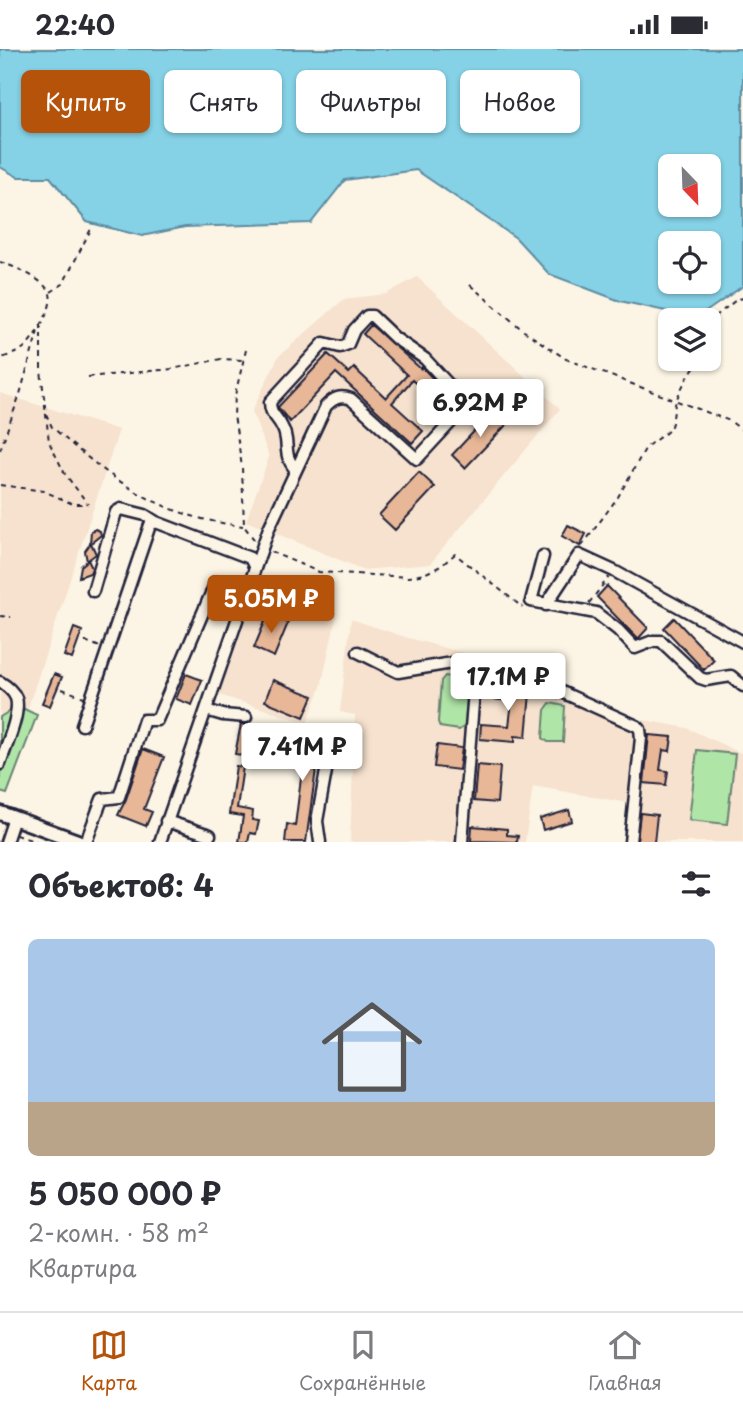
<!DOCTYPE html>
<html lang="ru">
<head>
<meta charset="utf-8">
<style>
	:root { --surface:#fff; --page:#f2f2f3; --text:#2b2b33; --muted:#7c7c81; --line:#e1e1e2; --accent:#b45309 }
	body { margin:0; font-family:"Playpen Sans",sans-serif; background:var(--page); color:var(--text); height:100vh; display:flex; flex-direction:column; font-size:26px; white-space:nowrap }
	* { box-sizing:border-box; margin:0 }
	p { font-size:23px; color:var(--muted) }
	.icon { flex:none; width:38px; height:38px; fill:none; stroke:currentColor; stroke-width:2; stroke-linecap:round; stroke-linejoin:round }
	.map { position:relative; height:793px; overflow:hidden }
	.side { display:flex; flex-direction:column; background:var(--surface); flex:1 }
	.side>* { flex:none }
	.hud { position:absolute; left:21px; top:21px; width:702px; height:63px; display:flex; gap:14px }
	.needle { width:46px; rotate:157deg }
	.fabs { position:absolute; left:658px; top:105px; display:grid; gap:14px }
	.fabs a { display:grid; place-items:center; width:63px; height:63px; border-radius:10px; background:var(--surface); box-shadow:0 2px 5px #0004; font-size:35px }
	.price { position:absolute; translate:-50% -60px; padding:0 16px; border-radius:7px; background:#fff; color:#222; font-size:23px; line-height:46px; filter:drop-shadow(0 2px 4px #0008) }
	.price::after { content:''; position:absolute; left:50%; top:42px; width:21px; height:16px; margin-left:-10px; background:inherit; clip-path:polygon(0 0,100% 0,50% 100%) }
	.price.current { background:var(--accent); color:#fff }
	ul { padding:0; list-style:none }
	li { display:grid; align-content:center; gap:14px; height:371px; padding:0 28px }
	li span { display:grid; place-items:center; height:217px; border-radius:10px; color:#555 }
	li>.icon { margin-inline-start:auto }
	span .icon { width:126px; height:126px; fill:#fffc; stroke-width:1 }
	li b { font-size:30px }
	h2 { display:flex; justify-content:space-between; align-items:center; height:84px; padding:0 28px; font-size:30px }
	.chip { padding:0 24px; border-radius:10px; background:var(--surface); box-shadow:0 2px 5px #0004; font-size:24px; line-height:63px }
	.chip.current { background:var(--accent); color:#fff }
	.status { display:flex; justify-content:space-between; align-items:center; height:49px; padding:0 35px; background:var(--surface); direction:ltr }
	.status svg { height:19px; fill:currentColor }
	.menu { display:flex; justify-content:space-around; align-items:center; height:98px; border-top:2px solid var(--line); background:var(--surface); font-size:19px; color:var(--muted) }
	.menu a { display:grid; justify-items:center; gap:4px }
	.menu .current { color:var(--accent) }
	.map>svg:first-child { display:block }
</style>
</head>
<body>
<div class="status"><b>22:40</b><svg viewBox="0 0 49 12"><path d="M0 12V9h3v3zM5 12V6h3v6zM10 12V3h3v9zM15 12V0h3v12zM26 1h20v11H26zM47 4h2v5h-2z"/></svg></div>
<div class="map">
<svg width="743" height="793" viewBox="0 0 743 793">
	<rect width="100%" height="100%" fill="#fcf5e5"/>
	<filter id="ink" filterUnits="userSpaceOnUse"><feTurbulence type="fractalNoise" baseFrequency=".0143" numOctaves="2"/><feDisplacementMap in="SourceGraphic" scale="14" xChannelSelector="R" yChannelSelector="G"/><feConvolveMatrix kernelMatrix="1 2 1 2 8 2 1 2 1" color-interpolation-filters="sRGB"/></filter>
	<g filter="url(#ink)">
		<path fill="#f6e2ce" d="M 417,228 L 560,360 L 430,515 L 364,521 L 246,472 L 269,408 L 252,362 L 278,308 L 344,250 L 386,245 Z
			M 0,344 L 119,381 L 6,726 L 0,724 Z
			M 258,535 L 337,564 L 321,638 L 307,674 L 219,646 Z
			M 351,570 L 405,588 L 511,617 L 638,670 L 687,679 L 743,705 L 743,793 L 635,793 L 639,756 L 533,737 L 525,793 L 350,793 L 355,666 L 340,663 Z"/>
		<path fill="#b0e5a8" stroke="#698472" stroke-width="2" d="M 445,627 L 468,631 L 469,636 L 465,677 L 459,681 L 440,678 L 438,673 L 441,632 Z
			M 550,654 L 565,657 L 563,693 L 548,693 L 543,689 L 545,661 Z
			M 18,657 L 37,666 L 7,745 L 0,743 L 0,668 Z
			M 697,701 L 735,705 L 727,775 L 689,771 Z"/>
		<path fill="#85d1e5" stroke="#5d8ba1" stroke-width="2" fill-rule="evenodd" d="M 0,0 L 743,0 L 743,237 L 697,269 L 620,252 L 549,225 L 516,189 L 416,121 L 345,131 L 311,174 L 185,178 L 142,187 L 87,173 L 50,128 L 18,128 L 0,118 ZM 670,117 L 709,117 L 709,156 L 670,156 ZM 670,194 L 709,194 L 709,233 L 670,233 Z"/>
		<path fill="#e7b797" stroke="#22223b" stroke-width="2" d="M 371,276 L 421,320 L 422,318 L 454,352 L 445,361 L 412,331 L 392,354 L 423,382 L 412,394 L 336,324 L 290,373 L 278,358 L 328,305 L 349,324 L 354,319 L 386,349 L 407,326 L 363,285 Z
			M 494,361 L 508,374 L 465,419 L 452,406 Z
			M 419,423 L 435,438 L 395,481 L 379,466 Z
			M 568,476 L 586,485 L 580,497 L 562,487 Z
			M 95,480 L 100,482 L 101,486 L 91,494 L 96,505 L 88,511 L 92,519 L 90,524 L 79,528 L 81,517 L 87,512 L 85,502 L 90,495 L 91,482 Z
			M 607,537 L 648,579 L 638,590 L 597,548 Z
			M 268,565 L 288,574 L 274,608 L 254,599 Z
			M 674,569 L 714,611 L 704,621 L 664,579 Z
			M 74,579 L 82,582 L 72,610 L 64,607 Z
			M 54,625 L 62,628 L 50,657 L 42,654 Z
			M 186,625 L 202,631 L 192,656 L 176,650 Z
			M 273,631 L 313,647 L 304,668 L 265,652 Z
			M 484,635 L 519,637 L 519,643 L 530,644 L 526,688 L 515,687 L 515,693 L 480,690 L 481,675 L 509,677 L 512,652 L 483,649 Z
			M 241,675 L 261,679 L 255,708 L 235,705 Z
			M 279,686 L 320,691 L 306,793 L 285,793 L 287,775 L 295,777 L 304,705 L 277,701 Z
			M 649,686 L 672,688 L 670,702 L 663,701 L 660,721 L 668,722 L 666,736 L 644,734 Z
			M 437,696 L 462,699 L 459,721 L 434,718 Z
			M 143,700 L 164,708 L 144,760 L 152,763 L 146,777 L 118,766 L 126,750 Z
			M 477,716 L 500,718 L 497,754 L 474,752 Z
			M 236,717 L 243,718 L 237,759 L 253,762 L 252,771 L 259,772 L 256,785 L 250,784 L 248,793 L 239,793 L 243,767 L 229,765 Z
			M 569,761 L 572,772 L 543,781 L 540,770 Z
			M 640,764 L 657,766 L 654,793 L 637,793 Z
			M 472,777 L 507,780 L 507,786 L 518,787 L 517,793 L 471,792 Z"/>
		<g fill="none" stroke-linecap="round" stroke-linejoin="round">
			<defs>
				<path id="minor" d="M 543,507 L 531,552 L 596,564 L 618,581 L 635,599 L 653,592 L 661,592 L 700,629 L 706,631 L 731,627 L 743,637
					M 93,542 L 116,463 L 121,460 L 145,466 L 156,473
					M 546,556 L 579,506 L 614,522 L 743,593
					M 358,603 L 398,623 L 452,614 L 476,616
					M 206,661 L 223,666 L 246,668
					M 82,676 L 150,476 L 156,473 L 250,509 L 255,519
					M 0,715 C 5,699 21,665 16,649 C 13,642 7,637 0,633
					M 166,772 L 210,786
					M 6,793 L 14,769
					M 86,793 L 102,750 L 119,748 L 144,671 L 157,671 L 216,533
					M 160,793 L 269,479 L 326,357 C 334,349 340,346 351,350 L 417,410 L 465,358 L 463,351 L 425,310 L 395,289 L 372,267 L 367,267 L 354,281 L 348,295 L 340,298 L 324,294 L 270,353 C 270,366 277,367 282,378 C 291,393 281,405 296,421
					M 320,793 L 317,772 L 330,700
					M 462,793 L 476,616 L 544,635 L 637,677 L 640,680 L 641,689 L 630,793"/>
				<path id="major" d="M 0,764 L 80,793"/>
			</defs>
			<use href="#minor" stroke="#22223b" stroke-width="15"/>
			<use href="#major" stroke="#22223b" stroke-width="18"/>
			<path stroke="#22223b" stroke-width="2" stroke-dasharray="5 5" stroke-linecap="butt" d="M 0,213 C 13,217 45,230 50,245 C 54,259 35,288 25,298 C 17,304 9,307 0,309
				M 470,236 L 524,282 L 566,310 L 730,372 L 743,382
				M 51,243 L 63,235 L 91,180
				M 696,271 L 712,270 L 736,251 L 743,249
				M 41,275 L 41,321 L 49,393 L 65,425 L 88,455
				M 246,301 L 235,346 L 234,366 L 242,418 L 244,477 L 256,493
				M 88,328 L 172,320 L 221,310 L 242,311
				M 46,365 L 52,378 C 113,432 160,468 243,477
				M 0,401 L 20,345 L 38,282
				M 0,436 L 44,442 L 73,455 L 87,455
				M 582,497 L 618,448 L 645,400 C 652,391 665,387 670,379 C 674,372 673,361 676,352 C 682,337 690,322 701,310
				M 271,503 L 319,523 L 409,528 L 424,525 L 441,517 L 455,505 L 522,558 L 523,557
				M 589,554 L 609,528
				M 0,567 L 11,568
				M 85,592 L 100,598
				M 62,640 L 84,648
				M 16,786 L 37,793"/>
			<use href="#minor" stroke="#fcf5e5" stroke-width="10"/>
			<use href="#major" stroke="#fcf5e5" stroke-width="12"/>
		</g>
	</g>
</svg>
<div class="fabs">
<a><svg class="needle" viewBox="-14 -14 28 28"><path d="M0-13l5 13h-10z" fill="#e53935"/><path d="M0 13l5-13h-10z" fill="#7c7c81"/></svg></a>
<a><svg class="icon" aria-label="locate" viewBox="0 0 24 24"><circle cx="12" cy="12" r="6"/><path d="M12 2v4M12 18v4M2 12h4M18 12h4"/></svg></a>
<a><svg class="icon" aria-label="layers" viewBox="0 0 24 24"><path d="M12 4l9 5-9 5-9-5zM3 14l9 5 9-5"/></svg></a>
</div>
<b class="price" style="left:480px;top:390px">6.92M ₽</b>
<b class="price current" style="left:271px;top:586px">5.05M ₽</b>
<b class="price" style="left:508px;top:664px">17.1M ₽</b>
<b class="price" style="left:302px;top:734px">7.41M ₽</b>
<div class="hud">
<a class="chip current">Купить</a>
<a class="chip">Снять</a>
<a class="chip">Фильтры</a>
<a class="chip">Новое</a>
</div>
</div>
<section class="side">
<h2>Объектов: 4<svg class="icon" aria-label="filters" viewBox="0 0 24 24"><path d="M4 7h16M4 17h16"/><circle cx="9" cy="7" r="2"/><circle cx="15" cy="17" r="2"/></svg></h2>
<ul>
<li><span style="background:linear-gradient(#a9c7e8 75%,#b9a48a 0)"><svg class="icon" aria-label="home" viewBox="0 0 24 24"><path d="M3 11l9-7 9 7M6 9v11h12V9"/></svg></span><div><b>5 050 000 ₽</b><p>2-комн. · 58 m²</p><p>Квартира</p></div></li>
</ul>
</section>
<nav class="menu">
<a class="current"><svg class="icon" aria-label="map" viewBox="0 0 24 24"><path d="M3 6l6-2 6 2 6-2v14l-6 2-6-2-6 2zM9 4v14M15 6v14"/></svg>Карта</a>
<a><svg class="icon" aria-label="saved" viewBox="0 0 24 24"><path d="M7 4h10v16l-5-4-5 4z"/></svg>Сохранённые</a>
<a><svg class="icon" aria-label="home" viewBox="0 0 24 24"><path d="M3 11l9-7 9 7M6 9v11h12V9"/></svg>Главная</a>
</nav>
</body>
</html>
